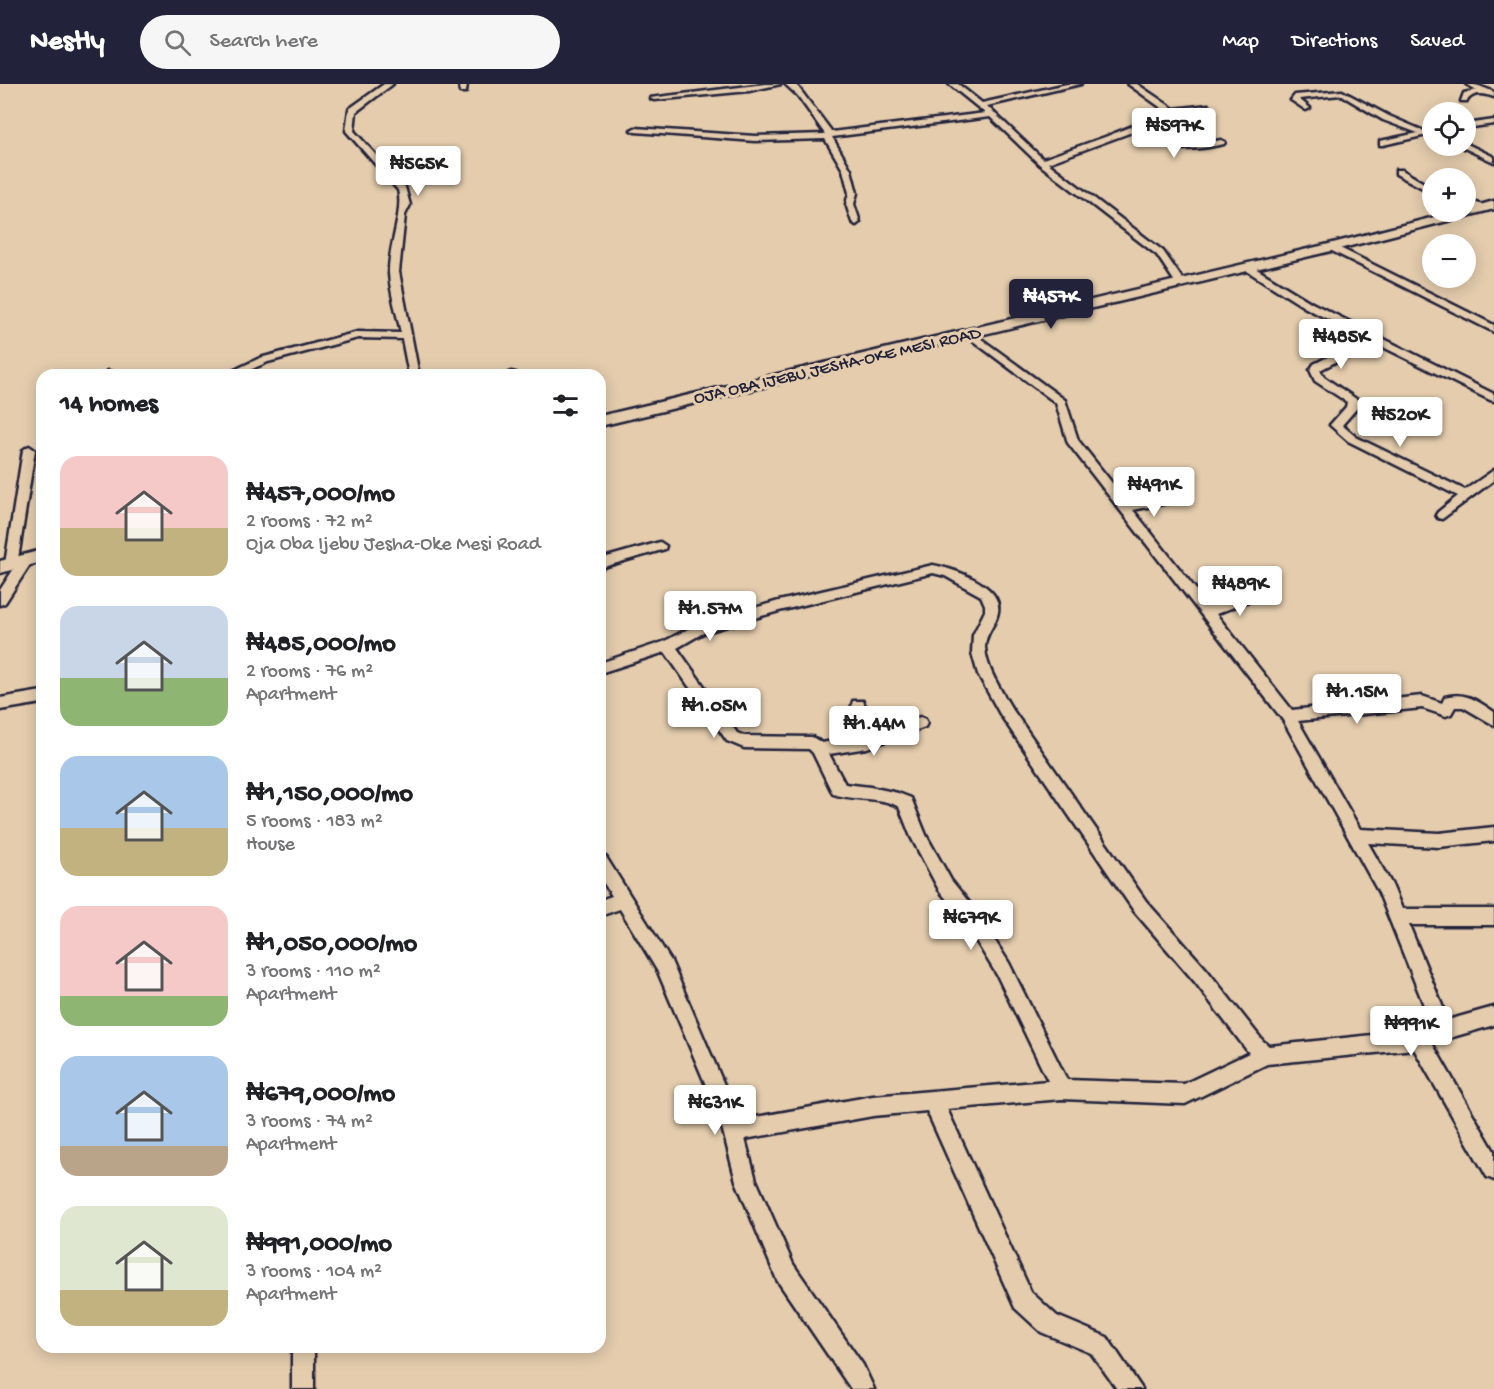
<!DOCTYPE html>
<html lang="en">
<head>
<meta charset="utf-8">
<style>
	:root { --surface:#fff; --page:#f6f6f6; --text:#202124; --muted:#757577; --accent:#22223b }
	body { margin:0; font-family:"Gochi Hand",sans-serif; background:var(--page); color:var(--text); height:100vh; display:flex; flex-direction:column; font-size:22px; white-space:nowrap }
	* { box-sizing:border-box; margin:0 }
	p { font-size:20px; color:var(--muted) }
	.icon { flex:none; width:33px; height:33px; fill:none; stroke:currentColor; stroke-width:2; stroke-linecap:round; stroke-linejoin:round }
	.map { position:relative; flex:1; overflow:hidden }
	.drawer { position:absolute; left:36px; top:285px; width:570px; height:984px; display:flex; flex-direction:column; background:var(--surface); border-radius:18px; box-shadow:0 3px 15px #0003 }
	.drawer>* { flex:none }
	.buttons { position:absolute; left:1422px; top:18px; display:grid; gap:12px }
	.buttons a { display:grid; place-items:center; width:54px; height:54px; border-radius:50%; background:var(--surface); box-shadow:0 3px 15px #0003; font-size:30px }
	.price { position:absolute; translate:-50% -51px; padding:0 14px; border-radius:6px; background:#fff; color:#222; font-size:20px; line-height:39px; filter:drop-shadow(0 2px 3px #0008) }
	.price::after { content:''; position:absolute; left:50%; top:36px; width:18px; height:14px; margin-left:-9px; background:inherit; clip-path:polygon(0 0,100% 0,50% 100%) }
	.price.on { background:var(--accent); color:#fff }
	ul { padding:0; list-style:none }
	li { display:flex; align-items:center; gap:18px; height:150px; padding:0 24px }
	li span { display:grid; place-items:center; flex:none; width:168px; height:120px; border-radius:18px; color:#555 }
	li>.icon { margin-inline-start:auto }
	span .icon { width:72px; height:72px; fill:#fffc; stroke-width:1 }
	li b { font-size:26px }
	h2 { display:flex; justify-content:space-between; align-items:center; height:72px; padding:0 24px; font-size:26px }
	header { display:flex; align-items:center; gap:36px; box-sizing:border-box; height:84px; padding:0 30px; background:var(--accent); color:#fff }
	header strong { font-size:28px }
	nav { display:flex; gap:33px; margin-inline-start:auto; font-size:21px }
	.search { width:420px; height:54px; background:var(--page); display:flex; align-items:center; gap:15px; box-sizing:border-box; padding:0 21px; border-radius:33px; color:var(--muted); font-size:22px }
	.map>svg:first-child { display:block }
</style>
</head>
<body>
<header>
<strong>Nestly</strong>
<div class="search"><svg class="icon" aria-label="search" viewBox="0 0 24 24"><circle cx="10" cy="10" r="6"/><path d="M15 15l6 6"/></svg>Search here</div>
<nav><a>Map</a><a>Directions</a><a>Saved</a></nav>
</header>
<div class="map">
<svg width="1494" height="1305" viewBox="0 0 1494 1305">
	<rect width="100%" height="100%" fill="#e4ccad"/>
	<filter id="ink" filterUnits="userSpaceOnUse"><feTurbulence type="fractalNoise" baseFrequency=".0167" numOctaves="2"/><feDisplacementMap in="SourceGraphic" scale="12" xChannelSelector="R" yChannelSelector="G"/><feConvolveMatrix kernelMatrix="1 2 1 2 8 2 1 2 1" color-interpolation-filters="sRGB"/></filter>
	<g filter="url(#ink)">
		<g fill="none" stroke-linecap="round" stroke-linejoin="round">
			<defs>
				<path id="street" d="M 384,0 L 393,0 L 356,28 L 354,47 L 405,103 L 410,121 L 405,131 L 399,188 L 419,291 L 409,291 L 402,255 L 358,254 L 268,278 L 238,291 L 224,291 L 260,274 L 358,248 L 401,249 C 397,229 390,208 389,189 C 388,163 404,128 398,106 L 346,47 L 349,25 Z
					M 459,0 L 467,0 L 466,8 L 460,8 Z
					M 765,0 L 781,0 L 749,7 L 654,16 L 650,14 Z
					M 785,0 L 794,0 L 798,3 L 832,48 L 985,29 L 949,0 L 958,0 L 982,19 L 1067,0 L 1081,0 L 987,22 L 1043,75 L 1105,53 L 1167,28 L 1128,0 L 1137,0 L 1174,25 L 1208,21 L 1208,25 L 1175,30 L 1139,45 C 1177,60 1179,64 1221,56 L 1225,58 L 1224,60 C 1178,70 1173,64 1132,48 L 1048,79 L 1163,167 L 1185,199 L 1177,201 L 1157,171 L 1039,80 L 990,33 L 832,53 L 851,86 L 857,109 L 854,120 L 860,138 L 856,141 L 852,138 L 846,120 L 849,109 L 843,86 L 825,55 L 755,57 L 635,48 L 631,46 L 635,44 L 755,52 L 825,50 L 798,12 Z
					M 1466,0 C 1477,0 1484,4 1494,8 L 1494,13 C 1484,10 1474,7 1467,17 L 1461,17 L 1464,9 L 1477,6 Z
					M 1342,7 L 1389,32 L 1431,50 L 1383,61 L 1380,61 L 1380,57 L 1418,49 L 1383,36 L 1341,11 L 1299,15 L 1310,24 L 1306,26 L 1291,16 L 1295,11 Z
					M 1494,36 L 1494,40 L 1466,44 L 1466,40 Z
					M 1467,60 L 1494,73 L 1494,78 L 1460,62 Z
					M 1396,86 L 1402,86 L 1432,104 L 1432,109 L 1396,90 Z
					M 1466,115 L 1485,122 L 1486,124 L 1482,127 L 1466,121 Z
					M 1328,161 L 1334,161 L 1494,241 L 1494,248 L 1328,165 Z
					M 1244,181 L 1250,181 L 1312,219 L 1494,310 L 1494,317 L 1490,316 L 1373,258 L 1320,286 L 1324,293 L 1359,317 L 1357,324 L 1342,341 L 1356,353 L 1465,406 L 1494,386 L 1494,396 L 1442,435 L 1438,434 L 1436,431 L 1438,428 L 1458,412 L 1348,357 L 1330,341 L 1346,323 L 1347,318 L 1315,297 L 1310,286 L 1314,280 L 1365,254 L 1304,223 L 1244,185 Z
					M 969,246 L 1065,316 L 1078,356 L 1128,419 L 1178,409 L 1182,410 L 1182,416 L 1133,426 L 1209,522 L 1257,504 L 1267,504 L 1269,507 L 1267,510 L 1216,530 L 1292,626 L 1422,612 L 1442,619 L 1445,613 C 1465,607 1478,617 1494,628 L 1494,641 L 1463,623 L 1455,623 L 1451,630 L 1446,632 L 1422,624 L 1298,637 L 1360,745 L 1439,749 L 1494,743 L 1494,757 L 1439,763 L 1368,759 L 1392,801 L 1402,825 L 1494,825 L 1494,841 L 1409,841 L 1448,936 L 1494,923 L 1494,941 L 1432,959 L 1494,1067 L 1494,1096 L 1487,1093 L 1414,965 L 1267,980 L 1185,1020 L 1062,1015 L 947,1025 L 1031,1208 L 1057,1232 L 1107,1253 L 1142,1305 L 1117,1305 L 1091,1269 L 1041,1248 L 1015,1224 L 927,1027 L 873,1032 L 745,1055 L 756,1096 L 793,1180 L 863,1281 L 874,1305 L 851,1305 L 777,1196 L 736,1097 L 723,1047 L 711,1013 L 658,888 L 620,825 L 600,832 L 600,816 L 612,812 L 600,793 L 600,771 L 606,773 L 671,877 L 739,1036 L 873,1012 L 1048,997 L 997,891 L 964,837 L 939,806 L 911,753 L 899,723 C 880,712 854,717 833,710 L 813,669 L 809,665 L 744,664 L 727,657 L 665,568 L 600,589 L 600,579 L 663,558 L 698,540 L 779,517 L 933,481 C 954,485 1003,501 998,528 C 996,541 985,549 985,563 C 986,584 1000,604 1010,622 L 1146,817 L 1207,886 L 1263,957 L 1269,962 L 1419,946 L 1432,941 L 1379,809 L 1283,636 L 1068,359 L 1056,319 L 965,251 L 964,249 ZM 933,489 L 945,492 L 981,512 L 985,521 L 985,527 L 973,551 L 972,569 L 978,590 L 1000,630 L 1134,827 L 1195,898 L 1249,969 L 1184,1000 L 1067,996 L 1009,879 L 976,827 L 951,796 L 926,751 L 911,714 L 898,709 L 870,703 L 845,700 L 829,670 L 867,664 L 925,643 L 927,639 L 925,635 L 920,633 L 866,652 C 869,640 869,629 863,617 L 853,617 C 849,626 855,639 852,651 L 843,655 L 822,659 L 812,653 L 745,652 L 737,649 L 677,564 L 703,549 L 779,527 Z
					M 108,287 L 112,288 L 113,291 L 103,291 Z
					M 511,288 L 516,289 L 517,291 L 506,291 Z
					M 29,362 L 35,366 L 17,481 L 22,473 L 32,473 L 33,476 L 5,519 L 0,521 L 0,506 L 15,483 L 6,483 L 5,480 L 23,366 Z
					M 660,458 L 666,462 L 665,465 L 600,484 L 600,475 Z
					M 42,607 L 42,619 L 0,626 L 0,614 Z
					M 292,1263 L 314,1263 L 314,1305 L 292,1305 Z"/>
				<path id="secondary" d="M 1494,117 L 1494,125 L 1331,167 L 600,342 L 600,332 L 1329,160 L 1454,128 L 1466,128 L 1466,125 Z
					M 42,466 L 42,478 L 0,489 L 0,477 Z"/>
			</defs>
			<use href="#street" stroke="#22223b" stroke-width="5"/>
			<use href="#secondary" stroke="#22223b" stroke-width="5"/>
			<use href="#street" fill="#e4ccad" fill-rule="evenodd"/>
			<use href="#secondary" fill="#e4ccad" fill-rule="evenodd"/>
		</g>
	</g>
	<g text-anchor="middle" stroke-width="6" stroke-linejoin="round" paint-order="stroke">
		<g font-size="18" fill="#22223b" stroke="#e4ccad">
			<text transform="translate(837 280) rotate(-13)" y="6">OJA OBA IJEBU JESHA-OKE MESI ROAD</text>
		</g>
	</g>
</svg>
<div class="buttons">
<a><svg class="icon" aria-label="locate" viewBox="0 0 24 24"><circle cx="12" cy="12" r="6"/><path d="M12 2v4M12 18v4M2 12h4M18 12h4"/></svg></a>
<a>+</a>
<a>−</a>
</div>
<b class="price" style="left:1174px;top:75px">₦597K</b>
<b class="price" style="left:418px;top:113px">₦565K</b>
<b class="price on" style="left:1051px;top:246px">₦457K</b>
<b class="price" style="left:1341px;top:286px">₦485K</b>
<b class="price" style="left:1400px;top:364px">₦520K</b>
<b class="price" style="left:1154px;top:434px">₦491K</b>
<b class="price" style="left:1240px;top:533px">₦489K</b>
<b class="price" style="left:710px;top:558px">₦1.57M</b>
<b class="price" style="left:1357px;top:641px">₦1.15M</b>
<b class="price" style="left:714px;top:655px">₦1.05M</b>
<b class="price" style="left:874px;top:673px">₦1.44M</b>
<b class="price" style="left:971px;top:867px">₦679K</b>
<b class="price" style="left:1411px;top:973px">₦991K</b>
<b class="price" style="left:715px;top:1052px">₦631K</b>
<section class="drawer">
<h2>14 homes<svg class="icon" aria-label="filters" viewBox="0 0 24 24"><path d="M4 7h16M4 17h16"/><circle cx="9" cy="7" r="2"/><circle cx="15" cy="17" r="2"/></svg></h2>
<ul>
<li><span style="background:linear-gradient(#f6c9c9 60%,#c2b280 0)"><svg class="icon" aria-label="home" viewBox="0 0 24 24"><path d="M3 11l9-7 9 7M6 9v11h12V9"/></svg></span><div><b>₦457,000/mo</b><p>2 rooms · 72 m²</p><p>Oja Oba Ijebu Jesha-Oke Mesi Road</p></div></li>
<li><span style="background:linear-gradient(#c9d6e8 60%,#8fb573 0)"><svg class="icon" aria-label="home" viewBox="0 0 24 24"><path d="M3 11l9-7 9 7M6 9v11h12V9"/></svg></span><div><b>₦485,000/mo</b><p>2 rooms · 76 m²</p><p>Apartment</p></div></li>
<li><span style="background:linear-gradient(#a9c7e8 60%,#c2b280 0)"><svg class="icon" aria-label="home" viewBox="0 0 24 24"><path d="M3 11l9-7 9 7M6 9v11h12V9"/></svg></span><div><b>₦1,150,000/mo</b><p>5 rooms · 183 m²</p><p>House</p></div></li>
<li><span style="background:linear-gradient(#f6c9c9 75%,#8fb573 0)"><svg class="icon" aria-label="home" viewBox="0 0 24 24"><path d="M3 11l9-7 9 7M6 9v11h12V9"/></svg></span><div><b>₦1,050,000/mo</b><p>3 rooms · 110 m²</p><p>Apartment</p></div></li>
<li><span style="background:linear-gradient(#a9c7e8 75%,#b9a48a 0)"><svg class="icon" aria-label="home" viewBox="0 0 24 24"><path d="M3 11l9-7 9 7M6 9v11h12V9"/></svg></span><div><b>₦679,000/mo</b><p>3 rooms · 74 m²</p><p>Apartment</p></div></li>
<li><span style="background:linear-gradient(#dfe7d0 70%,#c2b280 0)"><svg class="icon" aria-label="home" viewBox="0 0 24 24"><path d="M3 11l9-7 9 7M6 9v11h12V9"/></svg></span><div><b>₦991,000/mo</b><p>3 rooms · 104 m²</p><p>Apartment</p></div></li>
</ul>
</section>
</div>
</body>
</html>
